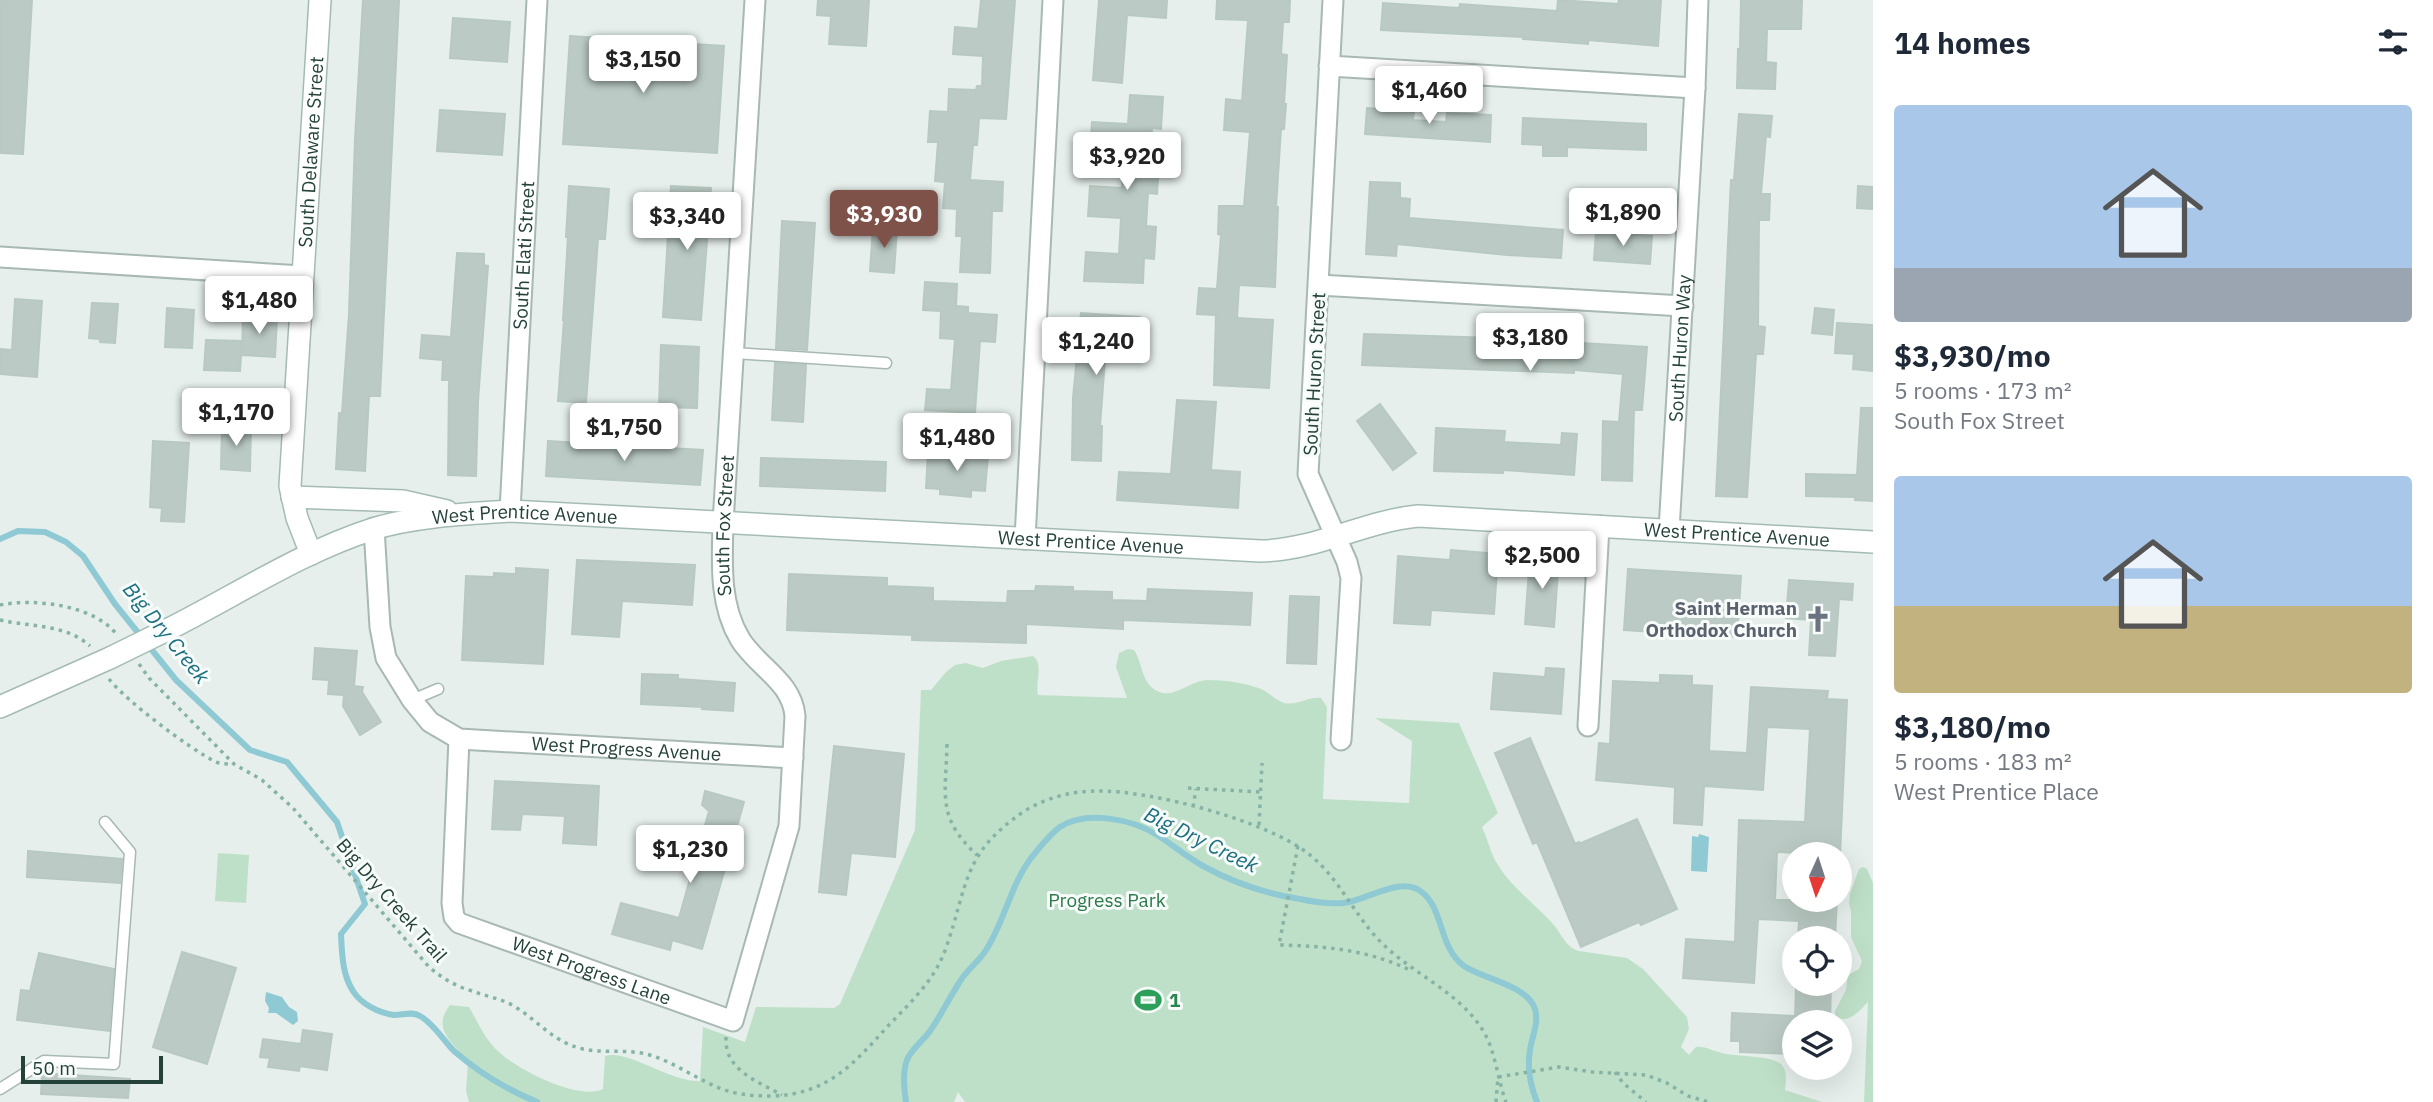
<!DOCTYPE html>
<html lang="en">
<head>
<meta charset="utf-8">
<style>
	:root { --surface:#fff; --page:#f2f2f3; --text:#1f2937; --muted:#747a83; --accent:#7f5249 }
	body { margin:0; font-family:"IBM Plex Sans",sans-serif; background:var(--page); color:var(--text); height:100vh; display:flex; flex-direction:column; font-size:26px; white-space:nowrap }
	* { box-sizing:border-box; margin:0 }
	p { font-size:23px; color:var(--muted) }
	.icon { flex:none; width:38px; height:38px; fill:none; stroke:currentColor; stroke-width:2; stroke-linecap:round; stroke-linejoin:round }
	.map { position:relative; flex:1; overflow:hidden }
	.sheet { display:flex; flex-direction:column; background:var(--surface); width:560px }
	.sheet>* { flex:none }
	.needle { width:46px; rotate:183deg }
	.controls { position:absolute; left:1782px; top:842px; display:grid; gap:14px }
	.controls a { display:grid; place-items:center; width:70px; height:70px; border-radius:50%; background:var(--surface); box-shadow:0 7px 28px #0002; font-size:35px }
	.scale { position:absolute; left:21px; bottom:18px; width:142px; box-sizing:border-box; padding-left:7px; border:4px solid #24423a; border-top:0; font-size:19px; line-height:24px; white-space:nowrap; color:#24423a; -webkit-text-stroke:5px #f7fbf9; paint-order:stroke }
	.price { position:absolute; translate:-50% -60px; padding:0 16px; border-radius:7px; background:#fff; color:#222; font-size:23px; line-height:46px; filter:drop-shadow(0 2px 4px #0008) }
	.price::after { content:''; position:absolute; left:50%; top:42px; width:21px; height:16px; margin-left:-10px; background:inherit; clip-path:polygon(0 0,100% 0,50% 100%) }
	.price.on { background:var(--accent); color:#fff }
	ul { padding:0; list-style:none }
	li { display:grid; align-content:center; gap:14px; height:371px; padding:0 21px }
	li span { display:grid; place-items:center; height:217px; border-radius:7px; color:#555 }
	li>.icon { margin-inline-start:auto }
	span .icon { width:126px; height:126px; fill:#fffc; stroke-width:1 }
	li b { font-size:30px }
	h2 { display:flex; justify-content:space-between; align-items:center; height:84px; padding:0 21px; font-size:30px }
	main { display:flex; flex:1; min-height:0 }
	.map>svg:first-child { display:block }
</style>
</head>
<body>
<main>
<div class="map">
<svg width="1873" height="1102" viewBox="0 0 1873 1102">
	<rect width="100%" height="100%" fill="#e6efeb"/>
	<path fill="#bfe0c8" d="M 1128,649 L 1134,650 C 1143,663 1141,683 1157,691 C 1174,700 1190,680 1208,680 C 1224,680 1246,683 1261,689 C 1270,693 1275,700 1284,703 C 1298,706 1308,696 1321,698 L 1327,707 L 1323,799 L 1409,803 L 1412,741 L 1375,718 L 1459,723 L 1498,813 L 1482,827 C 1487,837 1489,848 1494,858 C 1508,885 1533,902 1553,924 C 1562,934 1565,947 1579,951 L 1627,958 L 1643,969 L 1687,1017 L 1689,1029 L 1681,1047 L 1689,1055 L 1696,1047 C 1706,1046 1712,1051 1722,1053 C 1737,1057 1770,1055 1781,1064 C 1788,1071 1786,1082 1785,1090 L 1822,1102 L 965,1102 L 958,1092 L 954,1102 L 469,1102 L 466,1091 L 468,1061 C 453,1043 431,1029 450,1005 L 469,1007 C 478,1022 485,1040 499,1052 C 518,1070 579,1101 603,1089 L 605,1056 C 628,1049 669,1082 700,1081 L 703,1027 L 745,1042 L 756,1007 L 834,1008 L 840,1004 L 915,830 L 921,690 L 931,690 L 946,672 L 955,665 L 966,663 L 983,668 L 1001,661 L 1033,656 C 1044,664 1035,681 1038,695 L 1127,698 L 1116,667 L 1119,653 Z
		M 218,853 L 249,855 L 246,903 L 215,901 Z
		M 1863,867 L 1867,869 L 1873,883 L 1873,1102 L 1864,1102 L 1868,1002 C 1859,1011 1850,1024 1835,1017 L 1835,1011 L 1846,990 L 1848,975 L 1859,969 L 1862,961 L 1851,937 L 1851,911 L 1849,904 L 1850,894 L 1859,869 Z"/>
	<path fill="#8ec9d4" d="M 1699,834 L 1709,837 L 1707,872 L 1691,871 L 1692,836 L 1698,837 Z
		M 266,992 L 282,997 L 289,1007 L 297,1012 L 298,1021 L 293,1025 L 276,1013 L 268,1013 L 269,1008 L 265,1001 Z"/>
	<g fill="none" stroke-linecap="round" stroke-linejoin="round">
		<path stroke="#8ec9d4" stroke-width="6" d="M 0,539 L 18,531 L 45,532 L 66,542 L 83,556 L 115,604 L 176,680 L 250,750 L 287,762 L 337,822 L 365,904 L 341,934 C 342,953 342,974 353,991 C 361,1004 379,1013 394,1015 C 403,1015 412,1011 420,1016 C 434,1024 443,1040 454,1051 C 478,1072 508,1090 537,1102
			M 906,1102 C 904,1089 902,1073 907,1060 C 911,1049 923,1041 930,1031 C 942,1014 951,994 963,977 C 970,968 978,961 984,953 C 1004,924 1010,886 1031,858 C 1040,847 1049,835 1060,827 C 1086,810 1132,819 1157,835 C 1173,845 1188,858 1205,867 C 1234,883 1268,894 1300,899 C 1314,902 1328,904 1343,903 C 1367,901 1401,874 1423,893 C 1444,911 1439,948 1464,966 C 1483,979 1527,985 1535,1009 C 1539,1023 1532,1036 1530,1050 C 1527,1068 1530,1085 1537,1102"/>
	</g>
	<path fill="#bbcac4" stroke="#b8c9c2" stroke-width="2" d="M 0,0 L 32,0 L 23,154 L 0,153 Z
		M 363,0 L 399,0 L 380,396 L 369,396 L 365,471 L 336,469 L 339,413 L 342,413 L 349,314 L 355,139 Z
		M 818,0 L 869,0 L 866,46 L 829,44 L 831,16 L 817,15 Z
		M 981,0 L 1015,0 L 1006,119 L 979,118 L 977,145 L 973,145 L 970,180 L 1003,182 L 1002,211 L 992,211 L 990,273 L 960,272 L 962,236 L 956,236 L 957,209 L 943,208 L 945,182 L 935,181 L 938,142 L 928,142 L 930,111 L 948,112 L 949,89 L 976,90 L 977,86 L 982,86 L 983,56 L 953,54 L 955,27 L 978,29 Z
		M 1099,0 L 1167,0 L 1166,18 L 1127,15 L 1122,83 L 1093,80 Z
		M 1217,0 L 1290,0 L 1289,22 L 1283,22 L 1281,54 L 1287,55 L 1284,104 L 1286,104 L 1284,129 L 1281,129 L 1276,207 L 1278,207 L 1275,287 L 1239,285 L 1237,318 L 1273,320 L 1269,388 L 1214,385 L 1216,315 L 1197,314 L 1199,288 L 1217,289 L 1221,235 L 1218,234 L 1219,206 L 1244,206 L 1250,132 L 1224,130 L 1226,99 L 1242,101 L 1248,20 L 1216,19 Z
		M 1558,0 L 1618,4 L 1619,0 L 1661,0 L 1658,46 L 1588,40 L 1588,44 L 1523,39 L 1523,37 L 1381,30 L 1383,3 L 1459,8 L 1460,4 L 1557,11 Z
		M 1741,0 L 1802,0 L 1801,29 L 1767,29 L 1766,62 L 1776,63 L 1775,89 L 1737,88 L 1738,49 L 1740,49 Z
		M 453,18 L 510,22 L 507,62 L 450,58 Z
		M 570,36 L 724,46 L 717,153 L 563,144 Z
		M 1130,95 L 1163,97 L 1161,129 L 1152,128 L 1150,162 L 1159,162 L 1157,194 L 1148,193 L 1146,226 L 1156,227 L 1154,259 L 1144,258 L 1143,283 L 1084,281 L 1086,252 L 1119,254 L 1121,218 L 1088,216 L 1090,186 L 1122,188 L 1124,154 L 1090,152 L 1092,122 L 1128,124 Z
		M 1367,108 L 1414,112 L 1413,120 L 1446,122 L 1447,113 L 1491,115 L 1490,142 L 1365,134 Z
		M 440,110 L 505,114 L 502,155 L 437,151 Z
		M 1739,114 L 1772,116 L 1770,137 L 1766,136 L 1761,194 L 1770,194 L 1769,220 L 1759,220 L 1758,326 L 1765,327 L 1763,354 L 1756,354 L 1747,497 L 1716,496 L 1731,180 L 1734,180 Z
		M 1523,118 L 1646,124 L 1646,150 L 1567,147 L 1567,156 L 1543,156 L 1543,145 L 1522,144 Z
		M 1370,182 L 1400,183 L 1400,198 L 1410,199 L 1409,218 L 1563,230 L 1561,258 L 1507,255 L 1397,244 L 1396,256 L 1366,254 Z
		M 569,186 L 609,189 L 605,239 L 598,239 L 586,403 L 558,401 L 564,320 L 563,320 L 568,237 L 566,237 Z
		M 671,186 L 711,188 L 701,320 L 663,317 Z
		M 1858,186 L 1873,187 L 1873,209 L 1857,208 Z
		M 782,221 L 815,223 L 807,350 L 776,348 Z
		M 873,227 L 897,229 L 894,273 L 870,271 Z
		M 1596,232 L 1652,236 L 1650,264 L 1594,260 Z
		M 457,253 L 484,254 L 484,265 L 488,266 L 478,401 L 476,476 L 448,475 L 449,380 L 442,380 L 443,360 L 420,358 L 422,335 L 451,337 Z
		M 925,282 L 957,284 L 956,306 L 968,307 L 968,313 L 997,315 L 995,342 L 980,341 L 975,413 L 925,410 L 927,389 L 951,390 L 955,339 L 940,338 L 941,311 L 923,310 Z
		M 15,299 L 42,301 L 37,377 L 0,374 L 0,349 L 12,350 Z
		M 92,303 L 118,304 L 115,343 L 100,342 L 100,339 L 89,338 Z
		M 167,308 L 194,310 L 192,348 L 165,347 Z
		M 1815,308 L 1834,310 L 1832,335 L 1812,333 Z
		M 1081,313 L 1140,317 L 1138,348 L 1106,346 L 1100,426 L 1102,426 L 1101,461 L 1072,460 L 1073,398 Z
		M 243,316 L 277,318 L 275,357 L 242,355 Z
		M 1837,323 L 1873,325 L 1873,371 L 1853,369 L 1854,354 L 1835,353 Z
		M 1364,334 L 1497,338 L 1647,347 L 1642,410 L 1634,410 L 1632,481 L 1602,480 L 1603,421 L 1619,422 L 1623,374 L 1574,370 L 1574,373 L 1362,365 Z
		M 206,340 L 242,341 L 240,371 L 204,370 Z
		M 661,345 L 699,347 L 697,408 L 659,407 Z
		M 775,363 L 806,365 L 803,422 L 772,420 Z
		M 1177,400 L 1216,402 L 1211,470 L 1240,472 L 1238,508 L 1117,500 L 1119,472 L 1171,474 Z
		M 1380,404 L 1416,453 L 1393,470 L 1357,421 Z
		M 1861,408 L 1873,408 L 1873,501 L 1855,500 L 1855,497 L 1806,496 L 1806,474 L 1857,475 Z
		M 222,425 L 251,426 L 250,471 L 221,469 Z
		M 1436,428 L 1505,431 L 1504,442 L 1561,445 L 1562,433 L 1577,434 L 1574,475 L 1503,470 L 1503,473 L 1434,471 Z
		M 153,441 L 189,443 L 184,522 L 161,521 L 162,508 L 150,507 Z
		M 548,441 L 703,450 L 700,485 L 546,476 Z
		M 928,451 L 988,455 L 985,491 L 971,490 L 971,497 L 940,494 L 940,489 L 926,488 Z
		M 761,458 L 886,462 L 885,491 L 760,486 Z
		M 1451,550 L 1498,554 L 1494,614 L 1431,610 L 1430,625 L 1394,623 L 1398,556 L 1450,560 Z
		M 1530,556 L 1559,558 L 1554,627 L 1525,624 Z
		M 577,560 L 695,565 L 692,605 L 622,601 L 619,637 L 572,634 Z
		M 516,568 L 548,570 L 543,664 L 462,660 L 466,576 L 494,577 L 494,573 L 516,574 Z
		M 1628,569 L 1741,576 L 1737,637 L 1624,630 Z
		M 789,574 L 887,578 L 887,586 L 933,588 L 933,601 L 1007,603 L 1008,591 L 1035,591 L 1036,586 L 1073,587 L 1073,591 L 1112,592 L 1112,600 L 1147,601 L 1148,589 L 1252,593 L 1250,625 L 1123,620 L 1123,629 L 1026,624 L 1026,643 L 912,640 L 912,635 L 787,630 Z
		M 1789,580 L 1853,584 L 1852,600 L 1839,599 L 1835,656 L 1809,655 L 1811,620 L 1786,618 Z
		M 1290,596 L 1319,597 L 1316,664 L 1287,663 Z
		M 315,648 L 357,651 L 354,686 L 363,687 L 362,692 L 381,722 L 360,735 L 343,706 L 344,695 L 328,694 L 329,680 L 313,679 Z
		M 1546,668 L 1564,669 L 1561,714 L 1491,709 L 1494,673 L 1545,677 Z
		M 642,674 L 678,675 L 678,679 L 735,683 L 733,711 L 702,709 L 703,707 L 641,704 Z
		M 1660,675 L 1692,676 L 1692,685 L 1712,686 L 1709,751 L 1747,753 L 1751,687 L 1828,691 L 1827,699 L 1847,700 L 1840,855 L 1777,852 L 1775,900 L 1837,900 L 1835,938 L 1798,938 L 1799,921 L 1758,919 L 1754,983 L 1683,978 L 1686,939 L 1735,942 L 1739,820 L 1805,822 L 1810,729 L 1767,727 L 1763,790 L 1704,786 L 1702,825 L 1674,823 L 1675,787 L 1596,780 L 1599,743 L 1610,744 L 1613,681 L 1660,683 Z
		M 1530,738 L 1575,844 L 1579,842 L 1579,844 L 1637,819 L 1677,909 L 1641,925 L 1639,922 L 1581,947 L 1537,842 L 1533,844 L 1495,753 Z
		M 834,746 L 904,754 L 895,857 L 851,853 L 846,895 L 819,892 Z
		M 495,781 L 599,786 L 596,845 L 563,843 L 565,816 L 522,814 L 520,830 L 492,829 Z
		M 705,791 L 744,802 L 702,949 L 672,940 L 670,950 L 612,934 L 621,903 L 679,918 L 709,811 L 702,805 Z
		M 28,851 L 122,859 L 120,883 L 27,877 Z
		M 182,952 L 236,968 L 207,1064 L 153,1047 Z
		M 39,953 L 114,969 L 109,1031 L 17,1020 L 21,990 L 30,991 Z
		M 1796,984 L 1831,984 L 1830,1022 L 1795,1022 Z
		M 1732,1013 L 1794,1016 L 1794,1054 L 1740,1052 L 1740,1041 L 1731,1041 Z
		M 303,1030 L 332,1034 L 327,1070 L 300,1066 L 299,1071 L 268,1067 L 270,1058 L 260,1057 L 263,1039 L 301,1044 Z
		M 42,1073 L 130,1079 L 128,1098 L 41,1094 Z"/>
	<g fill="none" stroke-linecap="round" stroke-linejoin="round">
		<defs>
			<path id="lane" d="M 734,353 L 886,363
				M 412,700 L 438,689
				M 0,1089 L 44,1061 L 114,1064 L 130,852 L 105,822"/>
			<g id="street">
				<path d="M 1333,0 L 1308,474 L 1347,562 L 1351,578 L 1341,740"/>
				<path d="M 1329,66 L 1695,88"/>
				<path d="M 0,257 L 302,276"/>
				<path d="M 1319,285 L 1683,306"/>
				<path id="s1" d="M 510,511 L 537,0"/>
				<path id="s2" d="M 374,528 L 380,627 L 386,658 L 412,700 L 430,722 L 459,739 L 793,758"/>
				<path id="s3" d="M 1669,530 L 1695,88 L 1698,0"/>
				<path d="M 1025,539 L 1053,0"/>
				<path d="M 1588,726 L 1599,526"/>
				<path id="s4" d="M 459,739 L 452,903 L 454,917 L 459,923 L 733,1021 L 789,826 L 795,716 C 792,681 757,667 740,639 C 719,604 722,562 723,523 L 755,0"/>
			</g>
			<g id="secondary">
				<path d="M 292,497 L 403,501 L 447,511"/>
				<path id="s5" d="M 311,554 L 297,518 L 290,486 L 320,0"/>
				<path id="s6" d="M 167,630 C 235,596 301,552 373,529 C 414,516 467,514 510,511 L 1261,551 C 1316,550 1365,521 1418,516 L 1873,542"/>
				<path d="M 0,707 L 110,658"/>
			</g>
		</defs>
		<use href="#lane" stroke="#a8b8b2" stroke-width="13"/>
		<use href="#street" stroke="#a8b8b2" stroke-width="23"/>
		<use href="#secondary" stroke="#a4bbb3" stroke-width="24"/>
		<path stroke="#86b3a5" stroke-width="3.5" stroke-dasharray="3.5 5" stroke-linecap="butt" d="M 0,605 C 34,598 95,605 117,635
			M 0,620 C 30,627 66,624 90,646
			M 139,664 L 149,678 L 234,764 L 262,780 L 293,808 L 429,967 C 442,978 455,986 472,991 C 485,996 499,998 512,1005 C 537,1019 552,1042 583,1049 C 606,1054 630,1048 653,1056 C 677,1064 698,1080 722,1089 C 738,1095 755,1096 771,1096 C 826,1095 853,1065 887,1027 C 910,1003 935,980 946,948 C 968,885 962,854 1023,812 C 1045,798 1071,791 1097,791 C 1150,790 1269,821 1310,855 C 1342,881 1356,920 1386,947 C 1416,975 1459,993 1482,1029 C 1496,1051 1497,1078 1506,1102
			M 109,679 C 126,701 190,749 216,762 C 221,764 227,764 232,764
			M 947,744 C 946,795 936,817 977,855
			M 1188,788 L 1260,792
			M 1193,807 L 1196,789
			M 1259,825 L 1262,763
			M 1298,846 L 1279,945 C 1326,946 1368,950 1410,970
			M 726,1037 C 724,1070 757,1081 782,1095
			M 1615,1072 L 1623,1083 L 1646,1102
			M 1496,1102 L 1498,1077 L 1559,1067 L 1592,1072 L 1646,1075 L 1667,1083 L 1688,1096 L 1708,1102"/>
		<use href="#lane" stroke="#fff" stroke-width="10"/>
		<use href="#street" stroke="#fff" stroke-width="19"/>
		<use href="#secondary" stroke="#fff" stroke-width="21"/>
		<defs>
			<path id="secondary-bridge" d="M 110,658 L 167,630"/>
		</defs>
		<use href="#secondary-bridge" stroke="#a4bbb3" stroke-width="24" stroke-linecap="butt"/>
		<use href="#secondary-bridge" stroke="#fff" stroke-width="21"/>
	</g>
	<defs>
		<symbol id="church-bare" viewBox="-9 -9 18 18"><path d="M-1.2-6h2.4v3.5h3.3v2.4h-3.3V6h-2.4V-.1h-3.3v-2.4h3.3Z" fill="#6b7280" stroke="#f7fbf9" stroke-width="2.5" paint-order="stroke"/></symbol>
		<symbol id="stadium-bare" viewBox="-9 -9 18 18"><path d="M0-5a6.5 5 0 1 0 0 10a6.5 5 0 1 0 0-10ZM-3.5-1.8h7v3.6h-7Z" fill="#2e9e5b" stroke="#f7fbf9" stroke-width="2.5" paint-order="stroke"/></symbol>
	</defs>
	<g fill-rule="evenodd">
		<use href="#church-bare" x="1799" y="600" width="38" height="38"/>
		<use href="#stadium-bare" x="1129" y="981" width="38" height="38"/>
	</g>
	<g text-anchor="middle" stroke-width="6" stroke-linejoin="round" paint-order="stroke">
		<g font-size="19" fill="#24423a" stroke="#f7fbf9">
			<text dy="7" stroke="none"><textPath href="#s5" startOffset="406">South Delaware Street</textPath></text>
			<text dy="7" stroke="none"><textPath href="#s1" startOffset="256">South Elati Street</textPath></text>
			<text dy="7" stroke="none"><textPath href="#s3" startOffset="182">South Huron Way</textPath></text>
			<text transform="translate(1314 374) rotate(-87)" y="7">South Huron Street</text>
			<text dy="7" stroke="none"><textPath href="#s6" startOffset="383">West Prentice Avenue</textPath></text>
			<text dy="7" stroke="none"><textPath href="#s4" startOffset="1003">South Fox Street</textPath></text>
			<text dy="7" stroke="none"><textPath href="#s6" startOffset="1601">West Prentice Avenue</textPath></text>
			<text dy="7" stroke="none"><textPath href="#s6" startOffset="950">West Prentice Avenue</textPath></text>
			<text dy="7" stroke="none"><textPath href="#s2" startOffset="410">West Progress Avenue</textPath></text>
			<text transform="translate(392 900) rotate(49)" y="7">Big Dry Creek Trail</text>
			<text dy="7" stroke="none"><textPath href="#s4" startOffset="327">West Progress Lane</textPath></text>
		</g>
		<g font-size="19" font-weight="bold" fill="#5b616d" stroke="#f7fbf9" text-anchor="end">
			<text x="1797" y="615">Saint Herman<tspan x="1797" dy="22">Orthodox Church</tspan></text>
		</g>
		<g font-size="19" fill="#2d7a4b" stroke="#f7fbf9">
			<text x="1107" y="907">Progress Park</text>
		</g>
		<g font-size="19" font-weight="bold" fill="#27864d" stroke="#f7fbf9" text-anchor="start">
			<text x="1169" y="1007">1</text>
		</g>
		<g font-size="21" font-style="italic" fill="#1c6f80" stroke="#f7fbf9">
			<text transform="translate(166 633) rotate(51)" y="7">Big Dry Creek</text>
			<text transform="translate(1201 840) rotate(26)" y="7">Big Dry Creek</text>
		</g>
	</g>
</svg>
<div class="controls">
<a><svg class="needle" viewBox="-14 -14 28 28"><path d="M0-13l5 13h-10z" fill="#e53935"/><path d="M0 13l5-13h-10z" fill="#747a83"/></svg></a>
<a><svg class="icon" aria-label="locate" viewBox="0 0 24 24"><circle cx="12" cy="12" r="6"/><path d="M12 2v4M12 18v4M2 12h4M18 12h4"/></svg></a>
<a><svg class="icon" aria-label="layers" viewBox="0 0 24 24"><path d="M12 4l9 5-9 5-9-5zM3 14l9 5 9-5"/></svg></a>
</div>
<div class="scale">50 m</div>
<b class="price" style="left:643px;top:95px">$3,150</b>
<b class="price" style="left:1429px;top:126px">$1,460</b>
<b class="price" style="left:1127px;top:192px">$3,920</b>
<b class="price" style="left:1623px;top:248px">$1,890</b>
<b class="price on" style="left:884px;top:250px">$3,930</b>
<b class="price" style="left:687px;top:252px">$3,340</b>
<b class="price" style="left:259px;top:336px">$1,480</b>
<b class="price" style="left:1530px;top:373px">$3,180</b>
<b class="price" style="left:1096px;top:377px">$1,240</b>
<b class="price" style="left:236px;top:448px">$1,170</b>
<b class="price" style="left:624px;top:463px">$1,750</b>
<b class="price" style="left:957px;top:473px">$1,480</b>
<b class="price" style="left:1542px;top:591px">$2,500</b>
<b class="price" style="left:690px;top:885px">$1,230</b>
</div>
<section class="sheet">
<h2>14 homes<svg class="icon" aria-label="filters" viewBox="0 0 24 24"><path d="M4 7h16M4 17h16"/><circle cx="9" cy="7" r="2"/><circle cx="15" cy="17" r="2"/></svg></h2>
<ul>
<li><span style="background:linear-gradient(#a9c7e8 75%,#9aa5b1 0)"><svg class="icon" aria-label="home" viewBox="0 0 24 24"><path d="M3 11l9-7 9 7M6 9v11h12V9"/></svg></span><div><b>$3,930/mo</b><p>5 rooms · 173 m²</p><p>South Fox Street</p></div></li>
<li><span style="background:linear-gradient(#a9c7e8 60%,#c2b280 0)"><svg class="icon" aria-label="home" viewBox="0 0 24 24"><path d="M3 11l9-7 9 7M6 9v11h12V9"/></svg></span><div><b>$3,180/mo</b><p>5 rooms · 183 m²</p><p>West Prentice Place</p></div></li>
</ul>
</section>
</main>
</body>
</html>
